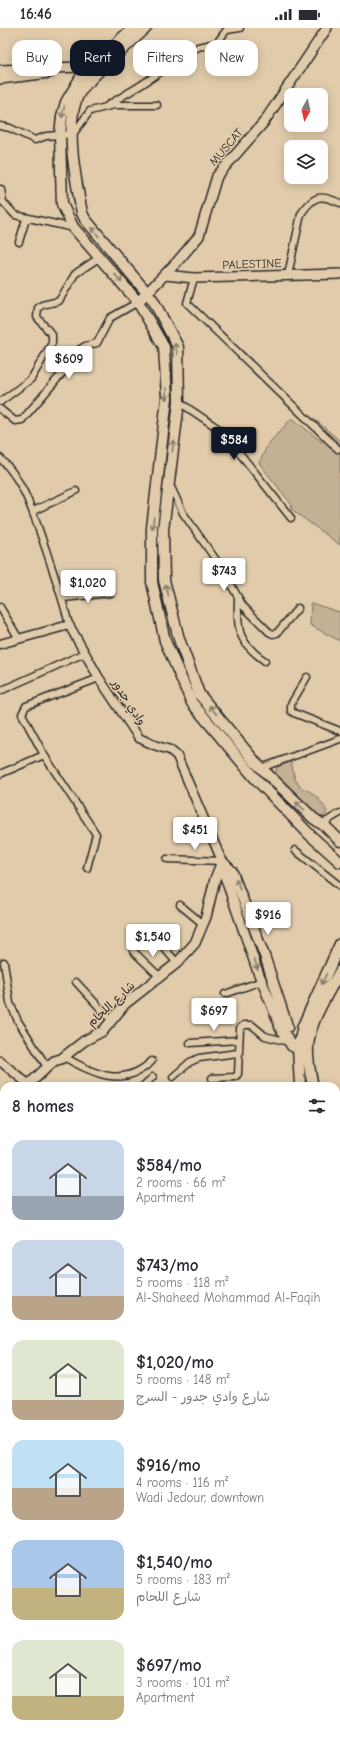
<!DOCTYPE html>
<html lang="en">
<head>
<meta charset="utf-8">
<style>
	:root { --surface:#fff; --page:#f2f2f3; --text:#2b2b33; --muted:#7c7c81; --accent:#111827 }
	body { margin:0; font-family:"Comic Neue","Playpen Sans Arabic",sans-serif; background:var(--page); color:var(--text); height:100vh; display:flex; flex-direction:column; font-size:15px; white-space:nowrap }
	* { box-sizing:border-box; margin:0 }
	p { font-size:13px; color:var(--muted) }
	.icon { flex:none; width:22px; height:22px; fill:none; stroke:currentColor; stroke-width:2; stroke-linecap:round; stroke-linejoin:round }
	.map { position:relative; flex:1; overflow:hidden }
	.details { position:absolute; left:0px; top:1054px; width:340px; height:656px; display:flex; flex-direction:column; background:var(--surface); border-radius:12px 12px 0 0; box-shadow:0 2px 10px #0003 }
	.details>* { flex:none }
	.banner { position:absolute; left:12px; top:12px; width:316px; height:36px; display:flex; gap:8px }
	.needle { width:26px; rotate:188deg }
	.fabs { position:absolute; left:284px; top:60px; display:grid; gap:8px }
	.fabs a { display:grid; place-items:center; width:44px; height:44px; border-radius:8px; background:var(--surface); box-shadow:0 2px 10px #0003; font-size:20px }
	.price { position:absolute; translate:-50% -34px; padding:0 9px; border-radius:4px; background:#fff; color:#222; font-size:13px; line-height:26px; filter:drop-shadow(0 1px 2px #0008) }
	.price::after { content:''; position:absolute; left:50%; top:24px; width:12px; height:9px; margin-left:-6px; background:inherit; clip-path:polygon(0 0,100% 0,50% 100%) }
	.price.active { background:var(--accent); color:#fff }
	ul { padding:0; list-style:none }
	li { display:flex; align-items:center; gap:12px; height:100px; padding:0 12px }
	li span { display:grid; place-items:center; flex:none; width:112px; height:80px; border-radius:12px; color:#555 }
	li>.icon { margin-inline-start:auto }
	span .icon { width:48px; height:48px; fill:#fffc; stroke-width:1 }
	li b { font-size:17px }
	h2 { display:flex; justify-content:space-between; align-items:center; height:48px; padding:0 12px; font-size:17px }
	.tag { padding:0 14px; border-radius:12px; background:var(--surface); box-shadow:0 2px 10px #0003; font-size:14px; line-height:36px }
	.tag.active { background:var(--accent); color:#fff }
	.status { display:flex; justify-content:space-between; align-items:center; height:28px; padding:0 20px; background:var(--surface); direction:ltr }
	.status svg { height:11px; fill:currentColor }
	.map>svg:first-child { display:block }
</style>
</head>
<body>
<div class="status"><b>16:46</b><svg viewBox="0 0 49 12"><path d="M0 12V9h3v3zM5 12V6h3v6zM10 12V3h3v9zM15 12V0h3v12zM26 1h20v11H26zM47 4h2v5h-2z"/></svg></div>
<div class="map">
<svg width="340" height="1710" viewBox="0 0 340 1710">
	<rect width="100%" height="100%" fill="#e1cbaa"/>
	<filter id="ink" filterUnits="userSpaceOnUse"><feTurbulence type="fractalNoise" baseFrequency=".025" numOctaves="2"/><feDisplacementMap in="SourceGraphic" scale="8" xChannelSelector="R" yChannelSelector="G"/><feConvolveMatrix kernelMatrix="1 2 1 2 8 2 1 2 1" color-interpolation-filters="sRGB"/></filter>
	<g filter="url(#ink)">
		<path fill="#c3b095" stroke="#776e60" d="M 292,390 L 322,414 L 323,409 L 307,396 L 313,390 L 340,413 L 340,517 L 291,481 L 292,477 L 259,435 L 268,416 Z
			M 311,575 L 339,584 L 340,583 L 340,613 L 310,597 Z
			M 291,734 L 295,751 L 301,760 C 313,763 322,773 327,784 L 323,790 L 313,788 L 275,748 L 277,739 Z"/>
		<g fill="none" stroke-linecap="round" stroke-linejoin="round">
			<defs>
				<path id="minor" d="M 227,2 L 240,0
					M 108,77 L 141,57 L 198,19 L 217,15 L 228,0
					M 0,98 L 10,100 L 35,112 L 46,108 L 73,106 L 90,83 L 114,77 L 157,77
					M 1,161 L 3,174 L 15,187 L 74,200
					M 19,214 L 26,191
					M 288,247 L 301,186 C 314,167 320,166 340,175
					M 194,250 L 187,275 L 338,421
					M 0,374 L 31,351 L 52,315 L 52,307 L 37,289 L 38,280 L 42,277 L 59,273 L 75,246 L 100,229
					M 179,374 L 222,403 L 291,490
					M 0,381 L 15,393 L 22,392 L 65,342 L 75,324 L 85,318 L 97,315 L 110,290 L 138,274
					M 0,430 C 26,455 34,489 46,522 C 54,547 63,571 69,597
					M 168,457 L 172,461 L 183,485 L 221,539 L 243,578 L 269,604 L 273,606 L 277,605 L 298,580
					M 33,483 L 76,463
					M 63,570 L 111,565
					M 238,571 C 237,603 238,614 265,633
					M 0,579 L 19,611
					M 307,649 L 291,676 L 291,683 L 294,685 L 340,703
					M 0,663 L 85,625
					M 261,740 L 340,711
					M 0,746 L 44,727
					M 322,796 L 340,785
					M 295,822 L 340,858
					M 167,831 L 222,833
					M 87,840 L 96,806 L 44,727 L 22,686 L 26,678 L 99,650
					M 180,877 L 203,896
					M 160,915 L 177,935
					M 133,923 L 160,949
					M 4,934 L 10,975 L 18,993 L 47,1039
					M 76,954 L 112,993
					M 225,966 L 262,953
					M 190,1015 L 239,1012
					M 64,1029 C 95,1046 123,1061 152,1033
					M 173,1049 L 190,1034 L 199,1030 L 238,1025
					M 212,1050 L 235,1049 L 238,1046 L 240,1000 L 244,997 L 252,997 L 265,1008 L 285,1013
					M 143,1058 L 153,1049
					M 0,1114 L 4,1107
					M 0,1228 L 4,1234
					M 0,1255 L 4,1249
					M 0,1327 L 4,1328
					M 336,1424 L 340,1432
					M 151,1706 L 154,1710
					M 214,1709 L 214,1706"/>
				<path id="tertiary" d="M 0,616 L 69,597 L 99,650 L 139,710 L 154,717 L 170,722 L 177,728 L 222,833
					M 0,1033 L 28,1056
					M 336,1371 L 340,1372"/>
				<path id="secondary" d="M 0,42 L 79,39 L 87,42
					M 0,51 L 50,45
					M 165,247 L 194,250 L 340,246
					M 138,274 L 177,234 L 199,208 L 217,148 L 264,94 L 327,0
					M 222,833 L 222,840 L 258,944 L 283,1005
					M 222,833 L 232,843 L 265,929 L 288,999
					M 27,1058 L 54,1033 L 61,1031 L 84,1013 L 103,1003 L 125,976 L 177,935 L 195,915 L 206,889 L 215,851 L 222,833
					M 0,1415 L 4,1411
					M 0,1466 L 4,1468
					M 336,1692 L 340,1695"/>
				<path id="primary" d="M 87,42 L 133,0
					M 97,45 L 146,0
					M 81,49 L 66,74 L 62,88 L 60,107 L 62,176 L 73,199 L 138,274 L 164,319 L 167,370 L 152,500 L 152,554 L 165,613 L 192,675 L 255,750 L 310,807 L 340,834
					M 89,54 L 81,49 L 87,42 L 97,45 C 91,51 84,57 80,64 C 63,92 76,153 82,185 L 85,191 L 153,272 L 178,319 L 179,374 L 163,502 L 164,552 L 179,611 L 199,666 L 256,735 L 313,790 L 326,799 L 340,813
					M 280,999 L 292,1018 L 303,1022
					M 300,1058 L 298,1021 L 303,998 L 340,916
					M 313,1058 C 310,1045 307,1031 308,1018 C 310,992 328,966 340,943
					M 336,1176 L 340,1190
					M 336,1260 L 340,1258"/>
			</defs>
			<use href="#minor" stroke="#2b2b2b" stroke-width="9"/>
			<use href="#tertiary" stroke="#2b2b2b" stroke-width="11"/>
			<use href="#secondary" stroke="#2b2b2b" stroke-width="12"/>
			<use href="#primary" stroke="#2b2b2b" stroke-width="13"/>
			<use href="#minor" stroke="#e1cbaa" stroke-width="6"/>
			<use href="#tertiary" stroke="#e1cbaa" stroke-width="8"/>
			<use href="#secondary" stroke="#e1cbaa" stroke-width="9"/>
			<use href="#primary" stroke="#e1cbaa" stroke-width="10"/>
		</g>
		<defs><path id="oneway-shaft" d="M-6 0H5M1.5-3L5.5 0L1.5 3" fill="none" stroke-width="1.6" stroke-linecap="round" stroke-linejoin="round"/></defs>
		<g stroke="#867b6a">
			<use href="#oneway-shaft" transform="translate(63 84) rotate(104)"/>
			<use href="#oneway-shaft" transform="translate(95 204) rotate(-130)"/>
			<use href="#oneway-shaft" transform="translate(118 250) rotate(50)"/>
			<use href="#oneway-shaft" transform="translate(176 321) rotate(-102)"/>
			<use href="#oneway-shaft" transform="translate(166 366) rotate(88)"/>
			<use href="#oneway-shaft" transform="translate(173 418) rotate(-83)"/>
			<use href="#oneway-shaft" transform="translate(153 495) rotate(97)"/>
			<use href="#oneway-shaft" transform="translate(167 562) rotate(-105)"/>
			<use href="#oneway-shaft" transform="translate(213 682) rotate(-129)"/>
			<use href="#oneway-shaft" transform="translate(300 778) rotate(-136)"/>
			<use href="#oneway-shaft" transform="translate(238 856) rotate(-111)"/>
			<use href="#oneway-shaft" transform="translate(256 936) rotate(72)"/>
			<use href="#oneway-shaft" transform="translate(324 951) rotate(113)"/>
		</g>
	</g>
	<g text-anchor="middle" stroke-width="3" stroke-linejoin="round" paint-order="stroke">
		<g font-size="12" fill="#2b2b2b" stroke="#e1cbaa">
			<text transform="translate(226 119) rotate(-49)" y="4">MUSCAT</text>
			<text transform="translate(252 236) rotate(-2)" y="4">PALESTINE</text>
			<text transform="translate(129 674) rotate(57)" y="4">وادي جدور</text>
			<text transform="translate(111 976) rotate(-43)" y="4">شارع اللحام</text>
		</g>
	</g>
</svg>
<div class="fabs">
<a><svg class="needle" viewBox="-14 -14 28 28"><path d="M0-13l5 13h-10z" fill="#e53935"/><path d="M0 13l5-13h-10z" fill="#7c7c81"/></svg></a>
<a><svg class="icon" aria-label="layers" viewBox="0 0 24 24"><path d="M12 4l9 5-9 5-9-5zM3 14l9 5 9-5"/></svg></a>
</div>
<b class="price" style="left:69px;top:352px">$609</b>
<b class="price active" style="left:234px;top:433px">$584</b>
<b class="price" style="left:224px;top:564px">$743</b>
<b class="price" style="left:88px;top:576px">$1,020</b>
<b class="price" style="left:195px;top:823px">$451</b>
<b class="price" style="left:268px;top:908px">$916</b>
<b class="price" style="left:153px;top:930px">$1,540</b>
<b class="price" style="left:214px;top:1004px">$697</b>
<div class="banner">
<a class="tag">Buy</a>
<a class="tag active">Rent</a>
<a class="tag">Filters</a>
<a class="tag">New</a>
</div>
<section class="details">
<h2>8 homes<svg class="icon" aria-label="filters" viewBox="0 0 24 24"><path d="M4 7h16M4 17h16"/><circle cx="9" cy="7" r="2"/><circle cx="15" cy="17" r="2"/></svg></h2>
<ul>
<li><span style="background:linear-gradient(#c9d6e8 70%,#9aa5b1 0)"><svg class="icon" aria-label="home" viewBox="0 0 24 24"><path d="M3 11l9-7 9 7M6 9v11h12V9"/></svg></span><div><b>$584/mo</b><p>2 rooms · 66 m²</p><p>Apartment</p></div></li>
<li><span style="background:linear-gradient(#c9d6e8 70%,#b9a48a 0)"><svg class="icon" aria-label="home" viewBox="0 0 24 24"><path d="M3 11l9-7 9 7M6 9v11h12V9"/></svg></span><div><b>$743/mo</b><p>5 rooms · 118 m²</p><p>Al-Shaheed Mohammad Al-Faqih</p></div></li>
<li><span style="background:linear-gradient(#dfe7d0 75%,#b9a48a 0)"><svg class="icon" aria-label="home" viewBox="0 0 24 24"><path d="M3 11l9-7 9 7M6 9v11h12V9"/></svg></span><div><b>$1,020/mo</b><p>5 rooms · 148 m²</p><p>شارع وادي جدور - السرج</p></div></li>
<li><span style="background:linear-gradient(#bfe0f5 60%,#b9a48a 0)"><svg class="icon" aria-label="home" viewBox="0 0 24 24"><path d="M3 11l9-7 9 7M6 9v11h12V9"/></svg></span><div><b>$916/mo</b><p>4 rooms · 116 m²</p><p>Wadi Jedour, downtown</p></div></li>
<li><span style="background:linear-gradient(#a9c7e8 60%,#c2b280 0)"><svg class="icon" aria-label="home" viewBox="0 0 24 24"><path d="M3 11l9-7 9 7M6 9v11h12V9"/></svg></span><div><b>$1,540/mo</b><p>5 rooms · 183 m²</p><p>شارع اللحام</p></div></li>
<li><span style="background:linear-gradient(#dfe7d0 70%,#c2b280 0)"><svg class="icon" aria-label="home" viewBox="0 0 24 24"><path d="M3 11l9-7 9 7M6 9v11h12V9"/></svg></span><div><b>$697/mo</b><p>3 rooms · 101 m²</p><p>Apartment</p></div></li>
</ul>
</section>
</div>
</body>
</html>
